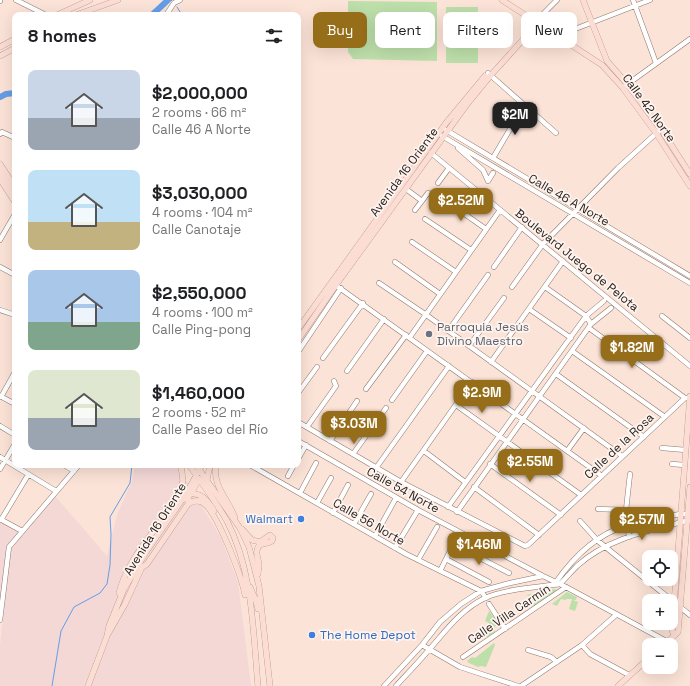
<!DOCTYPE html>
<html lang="en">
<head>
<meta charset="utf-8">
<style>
	:root { --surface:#fff; --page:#f6f6f6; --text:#202124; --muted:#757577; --accent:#966d19 }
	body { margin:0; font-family:"Space Grotesk",sans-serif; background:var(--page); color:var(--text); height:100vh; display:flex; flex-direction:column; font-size:15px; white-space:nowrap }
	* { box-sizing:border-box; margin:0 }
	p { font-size:13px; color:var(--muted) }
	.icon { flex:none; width:22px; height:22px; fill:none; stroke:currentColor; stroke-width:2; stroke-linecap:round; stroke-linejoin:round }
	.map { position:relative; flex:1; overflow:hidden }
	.panel { position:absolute; left:12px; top:12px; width:289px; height:456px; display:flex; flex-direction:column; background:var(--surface); border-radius:8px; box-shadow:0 4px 16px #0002 }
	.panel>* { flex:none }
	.top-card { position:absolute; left:313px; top:12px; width:317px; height:36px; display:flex; gap:8px }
	.buttons { position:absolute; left:642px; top:550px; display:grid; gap:8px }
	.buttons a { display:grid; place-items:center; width:36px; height:36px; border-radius:8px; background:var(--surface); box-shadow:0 4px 16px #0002; font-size:20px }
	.price { position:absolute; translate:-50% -34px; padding:0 9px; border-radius:8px; background:var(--accent); color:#fff; font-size:13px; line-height:26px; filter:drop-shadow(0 1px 2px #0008) }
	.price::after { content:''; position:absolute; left:50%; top:24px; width:12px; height:9px; margin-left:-6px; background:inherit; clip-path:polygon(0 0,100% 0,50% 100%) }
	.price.current { background:#222; color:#fff }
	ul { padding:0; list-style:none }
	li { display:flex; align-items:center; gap:12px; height:100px; padding:0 16px }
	li span { display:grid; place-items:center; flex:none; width:112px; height:80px; border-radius:8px; color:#555 }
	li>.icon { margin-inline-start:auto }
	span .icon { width:48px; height:48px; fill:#fffc; stroke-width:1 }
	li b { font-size:17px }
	h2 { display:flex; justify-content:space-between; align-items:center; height:48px; padding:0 16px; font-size:17px }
	.tag { padding:0 14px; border-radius:8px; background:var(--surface); box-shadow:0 4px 16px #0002; font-size:14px; line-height:36px }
	.tag.current { background:var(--accent); color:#fff }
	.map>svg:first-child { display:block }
</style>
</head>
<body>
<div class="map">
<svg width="690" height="686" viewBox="0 0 690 686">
	<rect width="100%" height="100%" fill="#fce3d7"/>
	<path fill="#f3d8d6" d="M 135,465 L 177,465 L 221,538 L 238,582 L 251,686 L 0,686 L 0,645 L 4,609 L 0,606 L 0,522 L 21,534 L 55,496 L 107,556 L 117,515 L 132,481 Z"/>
	<path fill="#bddfaa" d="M 348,1 L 437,2 L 437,61 L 353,59 L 348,52 Z
		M 446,7 L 478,7 L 478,63 L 446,63 Z
		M 554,589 L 558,590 L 544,602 L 542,600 L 536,604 L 537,606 L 532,609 L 536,598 L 526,595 Z
		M 567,592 L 577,597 L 576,600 L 573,600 L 578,602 L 575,611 L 569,609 L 572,599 L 567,599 L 565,600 L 561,599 L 557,606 L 552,604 Z
		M 489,611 L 499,624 L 493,628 L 495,632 L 487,637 L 486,635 L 479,638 L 481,632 L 486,633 L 489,623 L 485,621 Z
		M 494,643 L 495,645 L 486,667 L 481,666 L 478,667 L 469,663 L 467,661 L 472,657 L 475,658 Z"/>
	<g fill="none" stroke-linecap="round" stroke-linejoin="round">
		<path stroke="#659de6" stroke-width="1" d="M 171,0 L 172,1
			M 177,7 L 182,15
			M 52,686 L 61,631 L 74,607 L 100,593 L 107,584 L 110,565 L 111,534 L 110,517 L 130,483 L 132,465"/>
		<path stroke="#659de6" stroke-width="6" d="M 152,15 L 168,0
			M 0,97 L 6,94 L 15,93"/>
		<defs>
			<path id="minor" d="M 16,0 L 44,14
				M 633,0 L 656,63
				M 0,1 L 0,0
				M 166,15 L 174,3 L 180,0
				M 536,21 L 557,0
				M 557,36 L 650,0
				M 488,73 L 556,133
				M 625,86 L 690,39
				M 446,130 L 690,276
				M 0,134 L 2,132 L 15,138
				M 442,136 L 690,283
				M 458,148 L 483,170 L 488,181 L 493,173
				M 431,153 L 690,366
				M 493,158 L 513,124 L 528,108
				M 438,183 L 449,168
				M 406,189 L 422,201
				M 446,201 L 486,229
				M 415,210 L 428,193
				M 425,219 L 471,250
				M 0,240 L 15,214
				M 412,242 L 456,272
				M 395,262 L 440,294
				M 0,267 L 15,275
				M 494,267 L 522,227
				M 379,283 L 425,314 L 622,456
				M 334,284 L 602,476
				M 512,287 L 543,244 L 618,168 L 661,129
				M 545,287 L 586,316 L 591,324
				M 529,309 L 571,338
				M 0,310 L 15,315
				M 662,316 L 690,338
				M 589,328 L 685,398
				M 448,331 L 488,275
				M 410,337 L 500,210
				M 469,346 L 504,298
				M 572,351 L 665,417
				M 298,352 L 341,288
				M 323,358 L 363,303
				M 491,362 L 563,261
				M 347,371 L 384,319
				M 556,374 L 644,437
				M 366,389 L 406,335
				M 298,393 L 317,367
				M 0,396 L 15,404
				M 1,397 L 15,372
				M 392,400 L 427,351
				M 456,405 L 581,495
				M 298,422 L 401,482 L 525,546 L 528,545 L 685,398 L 690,398
				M 0,426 L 15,435
				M 307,427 L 336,386 L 334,381
				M 298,441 L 418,510 L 543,576 L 566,587 L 668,642
				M 330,441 L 357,401
				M 662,448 L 686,450
				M 424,451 L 465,482
				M 567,451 L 584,428
				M 353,454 L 386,408
				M 0,457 L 56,491
				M 298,459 L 306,445
				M 490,464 L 561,515
				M 672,464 L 685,465
				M 64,465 L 74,471
				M 250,465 L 406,554 L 481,591 L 486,598
				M 376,468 L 449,366
				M 0,469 L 15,444
				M 288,476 L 294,465
				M 401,482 L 472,382
				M 474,487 L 539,535
				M 300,493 L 316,463
				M 317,503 L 331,478
				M 448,507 L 586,316 L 604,301
				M 598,509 L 626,510
				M 457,512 L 591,324 L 611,308
				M 333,513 L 348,485
				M 0,519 L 22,531
				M 1,520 L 28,475
				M 580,521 L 598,541 L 690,615
				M 354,524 L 371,494
				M 375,536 L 396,498
				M 629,537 L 626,510 L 630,474
				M 395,548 L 418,510
				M 446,559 L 489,582
				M 418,560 L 437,527
				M 440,571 L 452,547 L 455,545 L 509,573
				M 556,582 C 573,558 596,535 625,526 C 643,521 662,518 680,514 L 690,514
				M 560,584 C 566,578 571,572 577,566 C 607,538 651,530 690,520
				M 489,604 L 505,629
				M 0,620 L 9,547 L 79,465
				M 422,645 L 460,667 L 518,686
				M 582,645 L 590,654 L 629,675
				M 528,650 L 551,657 L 557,662
				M 463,657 L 566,587
				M 384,686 L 422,645 L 440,622 L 461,604 L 481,591 L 510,583 L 543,576
				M 396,686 C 406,675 417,664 427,652 C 445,632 460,610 485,598 C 504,589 539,587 560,584
				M 521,686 L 582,645 L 616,615"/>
			<path id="major" d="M 502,0 L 602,65 L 623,88 L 656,133 L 690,186
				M 583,0 L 607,61 L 628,85 L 661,129 L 690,174
				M 57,15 L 90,0
				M 76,15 L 118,0
				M 0,47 L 15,39
				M 0,56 L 15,48
				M 0,164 L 15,187
				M 0,172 L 15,194
				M 0,179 L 15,202
				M 298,329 L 446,123 L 485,76
				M 298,340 L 336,285 L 468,103 L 491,75 L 538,23
				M 189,465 C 202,483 216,502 227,521 C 253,571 253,631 258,686
				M 196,465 L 240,528 L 249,547 L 259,586 L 270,686
				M 216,465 C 212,486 229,500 235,518
				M 207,480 L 210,465
				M 189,494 C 202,492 208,501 214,511
				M 187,500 L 197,483
				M 242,529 L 252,540 L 260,542 L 270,535 L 273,538 L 272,541 C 268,544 264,543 260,545 C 254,550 258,558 259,564 C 259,567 258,571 258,574
				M 140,569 L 147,564 L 188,504 C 192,501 197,500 202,502 C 217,510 242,578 245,595
				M 250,587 L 256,601 L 258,609
				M 119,593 C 129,554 161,527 179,493 L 183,481 L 181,465
				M 108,634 L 125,604 L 142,567
				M 674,636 L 672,630 L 690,396
				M 664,645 L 678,632 L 690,487
				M 88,686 L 107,636 L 109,626 L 124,589 L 146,552 L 186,494 L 202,465
				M 618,686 L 649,658"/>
		</defs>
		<use href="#minor" stroke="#8e786d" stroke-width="5.5"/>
		<use href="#major" stroke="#ad8a7e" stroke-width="6"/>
		<use href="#minor" stroke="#fff" stroke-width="4.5"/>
		<use href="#major" stroke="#fbddd3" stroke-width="5.5"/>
	</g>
	<circle fill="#6b7280" stroke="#fef4ef" stroke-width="1.5" cx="429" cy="334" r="4"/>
	<g fill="#3f7fe0" stroke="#fef4ef" stroke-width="1.5">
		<circle cx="301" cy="519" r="4"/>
		<circle cx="312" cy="635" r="4"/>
	</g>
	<g text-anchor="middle" stroke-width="3.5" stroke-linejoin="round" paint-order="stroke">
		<g font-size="12" fill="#231a16" stroke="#fef4ef">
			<text transform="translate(649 108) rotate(54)" y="4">Calle 42 Norte</text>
			<text transform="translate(404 172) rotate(-54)" y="4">Avenida 16 Oriente</text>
			<text transform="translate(569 200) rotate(30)" y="4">Calle 46 A Norte</text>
			<text transform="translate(577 260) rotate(39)" y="4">Boulevard Juego de Pelota</text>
			<text transform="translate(619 446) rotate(-43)" y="4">Calle de la Rosa</text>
			<text transform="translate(403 490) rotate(29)" y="4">Calle 54 Norte</text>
			<text transform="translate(369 522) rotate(30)" y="4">Calle 56 Norte</text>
			<text transform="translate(155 529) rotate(-58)" y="4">Avenida 16 Oriente</text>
			<text transform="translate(509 614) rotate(-34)" y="4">Calle Villa Carmín</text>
		</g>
		<g font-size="12" fill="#5b616d" stroke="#fef4ef" text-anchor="start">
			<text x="437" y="331">Parroquia Jesús<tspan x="437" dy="14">Divino Maestro</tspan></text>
		</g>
		<g font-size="12" fill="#366cbe" stroke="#fef4ef" text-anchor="end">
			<text x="293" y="523">Walmart</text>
			<text x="320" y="639" text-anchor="start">The Home Depot</text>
		</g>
	</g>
</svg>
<div class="buttons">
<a><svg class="icon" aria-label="locate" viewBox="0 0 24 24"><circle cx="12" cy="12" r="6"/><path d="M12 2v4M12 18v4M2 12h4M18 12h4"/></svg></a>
<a>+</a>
<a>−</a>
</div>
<b class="price current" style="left:515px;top:136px">$2M</b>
<b class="price" style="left:461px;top:222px">$2.52M</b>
<b class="price" style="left:632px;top:369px">$1.82M</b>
<b class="price" style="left:482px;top:414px">$2.9M</b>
<b class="price" style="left:354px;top:445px">$3.03M</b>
<b class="price" style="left:530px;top:483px">$2.55M</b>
<b class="price" style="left:642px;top:541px">$2.57M</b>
<b class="price" style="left:479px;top:566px">$1.46M</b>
<div class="top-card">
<a class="tag current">Buy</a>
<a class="tag">Rent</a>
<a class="tag">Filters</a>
<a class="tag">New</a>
</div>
<section class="panel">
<h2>8 homes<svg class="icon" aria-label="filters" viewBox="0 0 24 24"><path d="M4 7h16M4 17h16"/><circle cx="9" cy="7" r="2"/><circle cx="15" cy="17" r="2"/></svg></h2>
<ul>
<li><span style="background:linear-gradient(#c9d6e8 60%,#9aa5b1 0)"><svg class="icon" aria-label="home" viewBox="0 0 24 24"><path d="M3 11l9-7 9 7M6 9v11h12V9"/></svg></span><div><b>$2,000,000</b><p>2 rooms · 66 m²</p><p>Calle 46 A Norte</p></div></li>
<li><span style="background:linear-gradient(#bfe0f5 65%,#c2b280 0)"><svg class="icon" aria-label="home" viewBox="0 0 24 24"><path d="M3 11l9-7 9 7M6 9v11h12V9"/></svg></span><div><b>$3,030,000</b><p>4 rooms · 104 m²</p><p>Calle Canotaje</p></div></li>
<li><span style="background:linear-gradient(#a9c7e8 65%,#7fa58c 0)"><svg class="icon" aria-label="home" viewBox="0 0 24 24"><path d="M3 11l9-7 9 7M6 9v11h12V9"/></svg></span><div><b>$2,550,000</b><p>4 rooms · 100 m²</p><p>Calle Ping-pong</p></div></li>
<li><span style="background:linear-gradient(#dfe7d0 60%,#9aa5b1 0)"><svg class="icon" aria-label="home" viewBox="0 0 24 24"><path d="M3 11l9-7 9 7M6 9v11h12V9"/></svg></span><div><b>$1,460,000</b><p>2 rooms · 52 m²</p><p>Calle Paseo del Río</p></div></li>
</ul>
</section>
</div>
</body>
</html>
